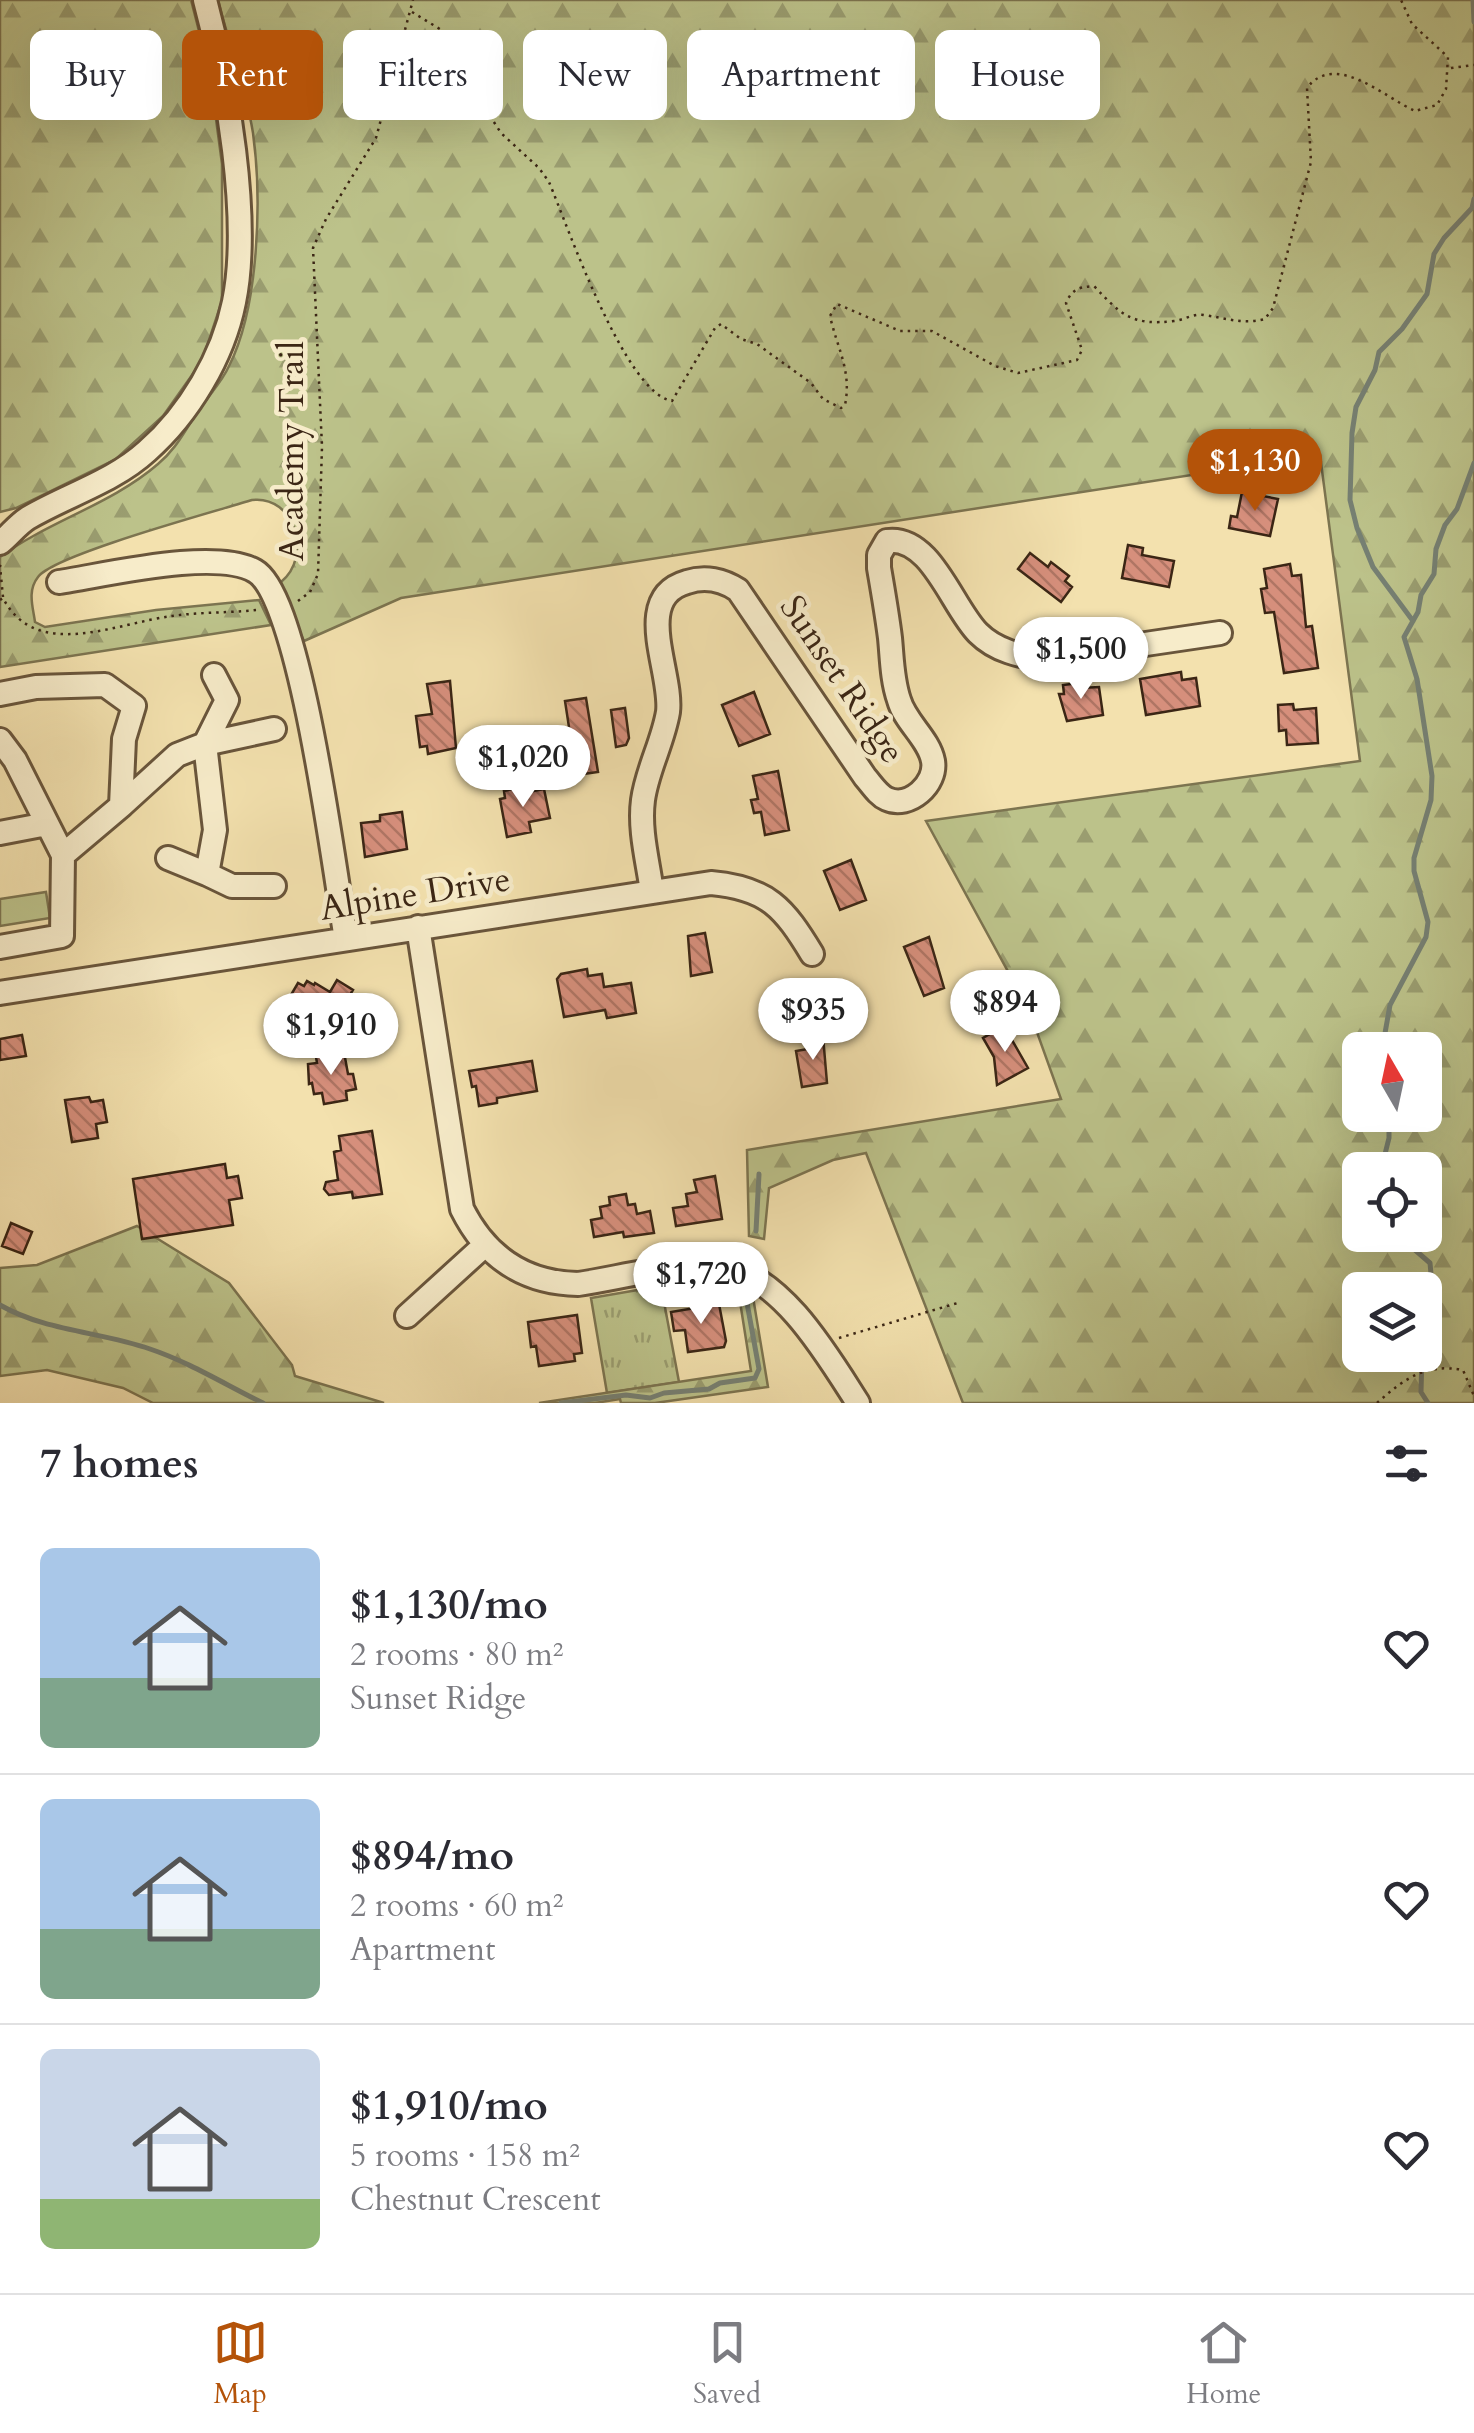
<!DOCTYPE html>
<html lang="en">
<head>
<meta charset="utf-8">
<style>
	:root { --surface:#fff; --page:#f7f7f7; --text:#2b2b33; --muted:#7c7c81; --line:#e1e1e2; --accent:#b45309 }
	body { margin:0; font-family:Cardo,serif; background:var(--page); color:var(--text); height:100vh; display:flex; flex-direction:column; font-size:38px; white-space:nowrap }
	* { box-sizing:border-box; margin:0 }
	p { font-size:32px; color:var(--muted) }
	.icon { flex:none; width:55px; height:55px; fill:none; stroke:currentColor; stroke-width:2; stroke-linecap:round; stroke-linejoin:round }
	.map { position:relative; height:1403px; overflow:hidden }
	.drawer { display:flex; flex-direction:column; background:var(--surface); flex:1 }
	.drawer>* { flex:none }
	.banner { position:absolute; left:30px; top:30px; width:1415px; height:90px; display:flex; gap:20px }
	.needle { width:65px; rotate:351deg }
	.buttons { position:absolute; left:1342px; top:1032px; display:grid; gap:20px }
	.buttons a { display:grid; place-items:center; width:100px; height:100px; border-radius:15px; background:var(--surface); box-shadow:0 10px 40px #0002; font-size:50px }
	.price { position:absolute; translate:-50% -85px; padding:0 22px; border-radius:35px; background:#fff; color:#222; font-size:32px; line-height:65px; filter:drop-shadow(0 2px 5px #0008) }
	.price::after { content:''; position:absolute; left:50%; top:60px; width:30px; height:22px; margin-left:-15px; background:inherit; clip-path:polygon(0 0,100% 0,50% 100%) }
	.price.selected { background:var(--accent); color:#fff }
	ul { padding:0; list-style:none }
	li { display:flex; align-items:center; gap:30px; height:250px; padding:0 40px }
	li+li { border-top:2px solid var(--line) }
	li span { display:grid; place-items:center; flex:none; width:280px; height:200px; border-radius:15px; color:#555 }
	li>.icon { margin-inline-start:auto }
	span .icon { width:120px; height:120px; fill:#fffc; stroke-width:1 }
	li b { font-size:42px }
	h2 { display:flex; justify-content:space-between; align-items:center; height:120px; padding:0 40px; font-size:42px }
	.chip { padding:0 35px; border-radius:15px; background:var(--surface); box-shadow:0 10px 40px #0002; font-size:35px; line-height:90px }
	.chip.selected { background:var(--accent); color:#fff }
	.tab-bar { display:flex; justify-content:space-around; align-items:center; height:140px; border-top:2px solid var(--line); background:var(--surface); font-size:28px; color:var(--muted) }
	.tab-bar a { display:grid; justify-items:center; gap:5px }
	.tab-bar .selected { color:var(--accent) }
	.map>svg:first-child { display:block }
</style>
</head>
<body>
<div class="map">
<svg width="1474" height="1403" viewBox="0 0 1474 1403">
	<defs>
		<pattern id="grass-tufts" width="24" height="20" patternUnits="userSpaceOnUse" patternTransform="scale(2.5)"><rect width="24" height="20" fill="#bcc28a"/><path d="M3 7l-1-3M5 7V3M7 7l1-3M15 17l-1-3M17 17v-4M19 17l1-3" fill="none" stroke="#9a9d70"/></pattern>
		<pattern id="forest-firs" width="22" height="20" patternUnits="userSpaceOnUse" patternTransform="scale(2.5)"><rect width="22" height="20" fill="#bcc28a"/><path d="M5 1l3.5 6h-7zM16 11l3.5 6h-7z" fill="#9a9d70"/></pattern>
		<pattern id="building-back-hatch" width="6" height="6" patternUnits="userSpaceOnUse" patternTransform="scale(2.5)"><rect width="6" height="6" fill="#d68f7c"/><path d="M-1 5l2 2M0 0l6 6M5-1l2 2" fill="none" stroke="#af7564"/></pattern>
	</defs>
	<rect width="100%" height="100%" fill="#f3e1ae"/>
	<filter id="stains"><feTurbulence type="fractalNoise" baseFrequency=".002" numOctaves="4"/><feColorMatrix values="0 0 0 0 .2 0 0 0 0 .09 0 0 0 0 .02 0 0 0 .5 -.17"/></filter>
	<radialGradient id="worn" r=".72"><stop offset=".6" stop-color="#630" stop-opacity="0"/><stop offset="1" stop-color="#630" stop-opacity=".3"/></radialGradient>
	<path fill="url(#grass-tufts)" stroke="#7c7450" stroke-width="2.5" d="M 661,1286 L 679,1382 L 607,1393 L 591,1298 Z"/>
	<path fill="url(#forest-firs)" stroke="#7c7450" stroke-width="2.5" fill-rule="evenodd" d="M 0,0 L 191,0 L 210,74 L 222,164 L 222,301 L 202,361 L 163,416 L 116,459 L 16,508 L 0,512 Z
		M 218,0 L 1474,0 L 1474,1403 L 963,1403 L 866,1153 L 833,1160 L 769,1188 L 764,1239 L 749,1236 L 747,1150 L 1061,1099 L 1029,1010 L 926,821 L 1360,761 L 1320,455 L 401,598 L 304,641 L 283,597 L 281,582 C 313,556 295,495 252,500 C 217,511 53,555 38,577 C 27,591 33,607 35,622 L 45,627 L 156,610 L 259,600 L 271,625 L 0,667 L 0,557 C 49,521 112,504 158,464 C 178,447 184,431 199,410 C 208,396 222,382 229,366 C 259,307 262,199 253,133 C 246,89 229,44 218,0 ZM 1360,1050 L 1425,1050 L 1425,1115 L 1360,1115 ZM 1360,1170 L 1425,1170 L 1425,1235 L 1360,1235 ZM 1360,1290 L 1425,1290 L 1425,1355 L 1360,1355 Z
		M 137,1226 L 229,1283 L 292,1365 L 295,1376 L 384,1403 L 153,1403 L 123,1388 L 47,1370 L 0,1376 L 0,1268 L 37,1265 Z
		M 738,1289 L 753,1297 L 768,1387 L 655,1403 L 621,1403 L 620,1399 L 595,1403 L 539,1403 L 751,1371 Z"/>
	<path fill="#bcc28a" stroke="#7c7450" stroke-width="2.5" d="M 46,892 L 50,918 L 0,926 L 0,899 Z"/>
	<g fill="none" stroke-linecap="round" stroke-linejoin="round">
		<path stroke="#768073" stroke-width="5" d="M 1473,0 L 1474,22
			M 1413,621 L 1373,567 L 1357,528 L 1350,500 L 1352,433 L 1356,407 L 1375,370 L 1379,352 L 1402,329 L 1427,294 L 1434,254 L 1444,238 L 1472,208 L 1474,199
			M 1382,1050 L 1390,1005 L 1426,937 L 1428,922 L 1414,871 L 1414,858 L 1431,800 L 1432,776 L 1417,679 L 1404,637 L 1418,612 L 1421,595 L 1434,574 L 1436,549 L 1445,525 L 1457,509 L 1474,463
			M 1381,1170 L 1389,1138 L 1389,1115
			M 756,1231 L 759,1174
			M 1407,1235 L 1415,1250 L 1430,1263 L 1431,1274 L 1425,1303
			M 0,1305 C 45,1331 102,1332 150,1349 C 189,1362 226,1385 263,1403
			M 1422,1355 L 1421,1392 L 1428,1403
			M 561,1403 L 626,1395 L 650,1398 L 664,1393 L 709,1389 L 720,1383 L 755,1378 L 759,1369 L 747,1303"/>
	</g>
	<path fill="url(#building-back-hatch)" stroke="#3b2615" stroke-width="2.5" d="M 1242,492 L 1278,499 L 1270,536 L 1229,528 L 1231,516 L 1237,517 Z
		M 1128,545 L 1143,548 L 1142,555 L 1174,561 L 1169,587 L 1122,578 Z
		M 1030,553 L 1048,567 L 1051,562 L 1069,576 L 1065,581 L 1072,587 L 1061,602 L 1018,569 Z
		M 1290,564 L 1292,576 L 1301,575 L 1306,627 L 1312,626 L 1318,668 L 1284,673 L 1274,612 L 1265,613 L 1261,589 L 1267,588 L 1264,569 Z
		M 1181,672 L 1182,680 L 1196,678 L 1200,706 L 1146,715 L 1140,679 Z
		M 450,681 L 456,748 L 428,754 L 427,746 L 420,747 L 416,716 L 432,714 L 427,684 Z
		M 1079,683 L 1080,688 L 1099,687 L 1103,715 L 1067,721 L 1059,694 L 1064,694 L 1063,685 Z
		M 754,692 L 770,734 L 739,746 L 722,705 Z
		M 586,698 L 598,772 L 583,774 L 581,758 L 574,760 L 565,701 Z
		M 1293,704 L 1294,710 L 1316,708 L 1318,743 L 1287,745 L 1286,730 L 1279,731 L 1278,705 Z
		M 625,708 L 629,738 L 626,745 L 616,747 L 611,710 Z
		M 778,771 L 789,830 L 765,835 L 761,812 L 754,813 L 751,800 L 758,799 L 753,776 Z
		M 517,788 L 518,794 L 544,789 L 550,818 L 529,822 L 531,832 L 507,837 L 500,799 L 505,798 L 504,791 Z
		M 402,812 L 407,849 L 365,857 L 361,823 L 380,821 L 380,815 Z
		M 851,860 L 866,900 L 840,910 L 824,871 Z
		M 705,933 L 712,972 L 691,976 L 688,936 Z
		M 929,937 L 944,988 L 924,996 L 904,947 Z
		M 587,969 L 588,976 L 602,974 L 604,987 L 631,983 L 636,1013 L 607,1018 L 605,1010 L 564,1017 L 557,979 L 561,974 Z
		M 337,980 L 353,990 L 341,1009 L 336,1006 L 323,1029 L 291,1010 L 294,1004 L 288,1000 L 298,983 L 304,986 L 307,981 L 314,985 L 315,983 L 330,992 Z
		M 1004,1026 L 1028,1068 L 997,1085 L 994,1057 L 983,1038 Z
		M 22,1035 L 26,1056 L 0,1060 L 0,1039 Z
		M 823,1036 L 827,1083 L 802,1087 L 796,1051 L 808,1049 L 806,1039 Z
		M 344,1052 L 348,1074 L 353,1074 L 356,1089 L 346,1091 L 347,1100 L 324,1104 L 322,1093 L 314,1094 L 312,1083 L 309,1084 L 308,1064 L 317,1063 L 316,1057 Z
		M 532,1061 L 537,1091 L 497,1098 L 497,1103 L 479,1106 L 476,1086 L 472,1087 L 469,1071 Z
		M 89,1097 L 91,1102 L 103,1100 L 107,1122 L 96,1124 L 98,1138 L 72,1142 L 65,1100 Z
		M 372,1131 L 382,1194 L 353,1198 L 352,1192 L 329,1195 L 324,1189 L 326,1182 L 338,1180 L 334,1152 L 341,1150 L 339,1136 Z
		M 225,1164 L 227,1178 L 238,1176 L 242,1198 L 229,1200 L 233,1225 L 142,1239 L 133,1179 Z
		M 715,1176 L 722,1219 L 676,1226 L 673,1208 L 688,1206 L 686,1194 L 697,1192 L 694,1180 Z
		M 626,1194 L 628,1205 L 635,1204 L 637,1214 L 650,1211 L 654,1233 L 624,1237 L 623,1232 L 594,1237 L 591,1220 L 602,1218 L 600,1207 L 610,1205 L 609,1197 Z
		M 11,1223 L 32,1232 L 23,1254 L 2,1246 Z
		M 719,1304 L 726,1341 L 724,1347 L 688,1352 L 685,1330 L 674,1331 L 671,1312 Z
		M 577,1315 L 582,1353 L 574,1354 L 575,1361 L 539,1366 L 536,1346 L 531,1347 L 528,1322 Z"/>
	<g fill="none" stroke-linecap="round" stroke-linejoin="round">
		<defs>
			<path id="minor" d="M 0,543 C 10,535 17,525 28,518 C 67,495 113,482 147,451 C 189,414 223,357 234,302 C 251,220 227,81 205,0
				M 59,582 C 106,575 215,548 255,571 C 301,597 335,877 346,939
				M 0,694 L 36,687 L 105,685 L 134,706 L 124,739 L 121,806 L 63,855
				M 0,740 L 15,760 L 63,855 L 62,936 L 0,947
				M 121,806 L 177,755 L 205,744 L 227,700 L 214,675
				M 0,833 L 47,824
				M 168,858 L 207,874 L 215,830 L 205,744 L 274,729
				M 207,874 L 232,886 L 274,886
				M 652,892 C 648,862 639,830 643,800 C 647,770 663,742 668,712 C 673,672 631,598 687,582 C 705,576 723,580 738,590 L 865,777 C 872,785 878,795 887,799 C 909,809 937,784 933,761 C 929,739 905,722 899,700 C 892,680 892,658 890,638 C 887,614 883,591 879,568 L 879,555 L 887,541 C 931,535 952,607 978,633 C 996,651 1020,656 1044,659 L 1220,633
				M 418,927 L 462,1209 C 486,1257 524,1283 578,1284 C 625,1277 678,1261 725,1268 C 782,1276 829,1358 858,1403
				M 0,993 L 711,883 C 768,888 784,908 812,954
				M 407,1316 L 485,1245"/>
		</defs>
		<use href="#minor" stroke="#69553b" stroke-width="28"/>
		<path stroke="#3b2615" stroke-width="2.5" stroke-dasharray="2.5 5" stroke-linecap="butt" d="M 412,12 L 448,34 L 462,54 L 472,88 L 501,133 L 539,168 L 549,182 C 568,227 625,393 672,401 L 715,328 L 721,324 L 741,339 L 757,344 L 811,383 L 823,399 L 841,408 L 845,405 C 852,371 837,348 830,316 L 837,304 L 900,331 L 932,331 L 995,366 L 1018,373 L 1077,360 L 1082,350 L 1066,303 C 1072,289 1079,287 1094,286 C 1121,315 1132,326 1174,321 C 1184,320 1194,313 1204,315 C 1226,318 1243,325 1265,319 L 1273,308 L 1311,162 L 1307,88 C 1335,51 1384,97 1415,111 L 1437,105 L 1446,89 L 1448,57 L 1412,24 L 1401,0
			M 1451,68 L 1474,65
			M 3,597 L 0,566 L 3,561
			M 0,600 L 3,598 C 36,662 117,623 172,616 C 200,612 228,613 256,610
			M 298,601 L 310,592 L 318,574 L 322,447 L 313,248 L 326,219 L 376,138 L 413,0
			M 839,1338 L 961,1302
			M 1377,1403 C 1404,1379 1425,1363 1463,1370 L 1474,1396"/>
		<use href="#minor" stroke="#f7ecca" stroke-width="22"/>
	</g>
	<g text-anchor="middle" stroke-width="9" stroke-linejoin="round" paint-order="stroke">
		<g font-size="35" fill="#3b2615" stroke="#f7ecca">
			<text transform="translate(291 451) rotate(-90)" y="12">Academy Trail</text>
			<text transform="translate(843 679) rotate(56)" y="12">Sunset Ridge</text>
			<text transform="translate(415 893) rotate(-9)" y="12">Alpine Drive</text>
		</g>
	</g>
	<rect width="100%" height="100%" filter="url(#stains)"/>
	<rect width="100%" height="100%" fill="url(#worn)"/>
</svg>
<div class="buttons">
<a><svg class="needle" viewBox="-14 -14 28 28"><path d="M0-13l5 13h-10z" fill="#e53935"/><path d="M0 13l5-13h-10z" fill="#7c7c81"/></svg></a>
<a><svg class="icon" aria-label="locate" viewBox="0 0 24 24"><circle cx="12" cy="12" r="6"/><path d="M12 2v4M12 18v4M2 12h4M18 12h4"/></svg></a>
<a><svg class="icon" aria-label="layers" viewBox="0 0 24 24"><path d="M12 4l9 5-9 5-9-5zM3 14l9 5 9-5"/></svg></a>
</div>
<b class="price selected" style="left:1255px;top:514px">$1,130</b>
<b class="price" style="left:1081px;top:702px">$1,500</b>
<b class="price" style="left:523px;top:810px">$1,020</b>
<b class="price" style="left:1005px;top:1055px">$894</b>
<b class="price" style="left:813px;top:1063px">$935</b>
<b class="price" style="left:331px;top:1078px">$1,910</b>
<b class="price" style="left:701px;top:1327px">$1,720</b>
<div class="banner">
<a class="chip">Buy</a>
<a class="chip selected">Rent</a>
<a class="chip">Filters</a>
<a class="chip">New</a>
<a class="chip">Apartment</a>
<a class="chip">House</a>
</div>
</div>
<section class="drawer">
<h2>7 homes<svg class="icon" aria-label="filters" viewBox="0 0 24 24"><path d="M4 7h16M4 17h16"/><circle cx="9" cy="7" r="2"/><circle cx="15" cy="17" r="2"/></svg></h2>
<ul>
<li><span style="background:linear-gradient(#a9c7e8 65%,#7fa58c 0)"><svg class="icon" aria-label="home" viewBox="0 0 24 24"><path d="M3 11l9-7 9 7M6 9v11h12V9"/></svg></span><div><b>$1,130/mo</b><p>2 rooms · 80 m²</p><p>Sunset Ridge</p></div><svg class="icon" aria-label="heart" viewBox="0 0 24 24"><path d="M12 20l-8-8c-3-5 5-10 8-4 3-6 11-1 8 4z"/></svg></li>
<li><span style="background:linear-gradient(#a9c7e8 65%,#7fa58c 0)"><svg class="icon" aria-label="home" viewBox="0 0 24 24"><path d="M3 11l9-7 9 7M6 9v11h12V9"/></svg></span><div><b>$894/mo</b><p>2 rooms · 60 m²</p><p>Apartment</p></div><svg class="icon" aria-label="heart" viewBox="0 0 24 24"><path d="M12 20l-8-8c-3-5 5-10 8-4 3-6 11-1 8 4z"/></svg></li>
<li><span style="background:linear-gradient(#c9d6e8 75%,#8fb573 0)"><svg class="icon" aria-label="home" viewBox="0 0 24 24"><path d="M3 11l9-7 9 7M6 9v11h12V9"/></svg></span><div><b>$1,910/mo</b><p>5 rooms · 158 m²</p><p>Chestnut Crescent</p></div><svg class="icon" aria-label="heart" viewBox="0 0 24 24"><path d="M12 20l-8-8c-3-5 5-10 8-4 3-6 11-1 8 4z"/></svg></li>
</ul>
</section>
<nav class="tab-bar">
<a class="selected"><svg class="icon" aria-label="map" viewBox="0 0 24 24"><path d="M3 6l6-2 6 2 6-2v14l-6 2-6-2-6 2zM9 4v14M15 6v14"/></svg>Map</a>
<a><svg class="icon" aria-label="saved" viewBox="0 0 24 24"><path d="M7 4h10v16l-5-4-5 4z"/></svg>Saved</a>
<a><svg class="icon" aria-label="home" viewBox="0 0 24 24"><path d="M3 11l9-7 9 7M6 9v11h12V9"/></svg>Home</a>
</nav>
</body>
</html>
